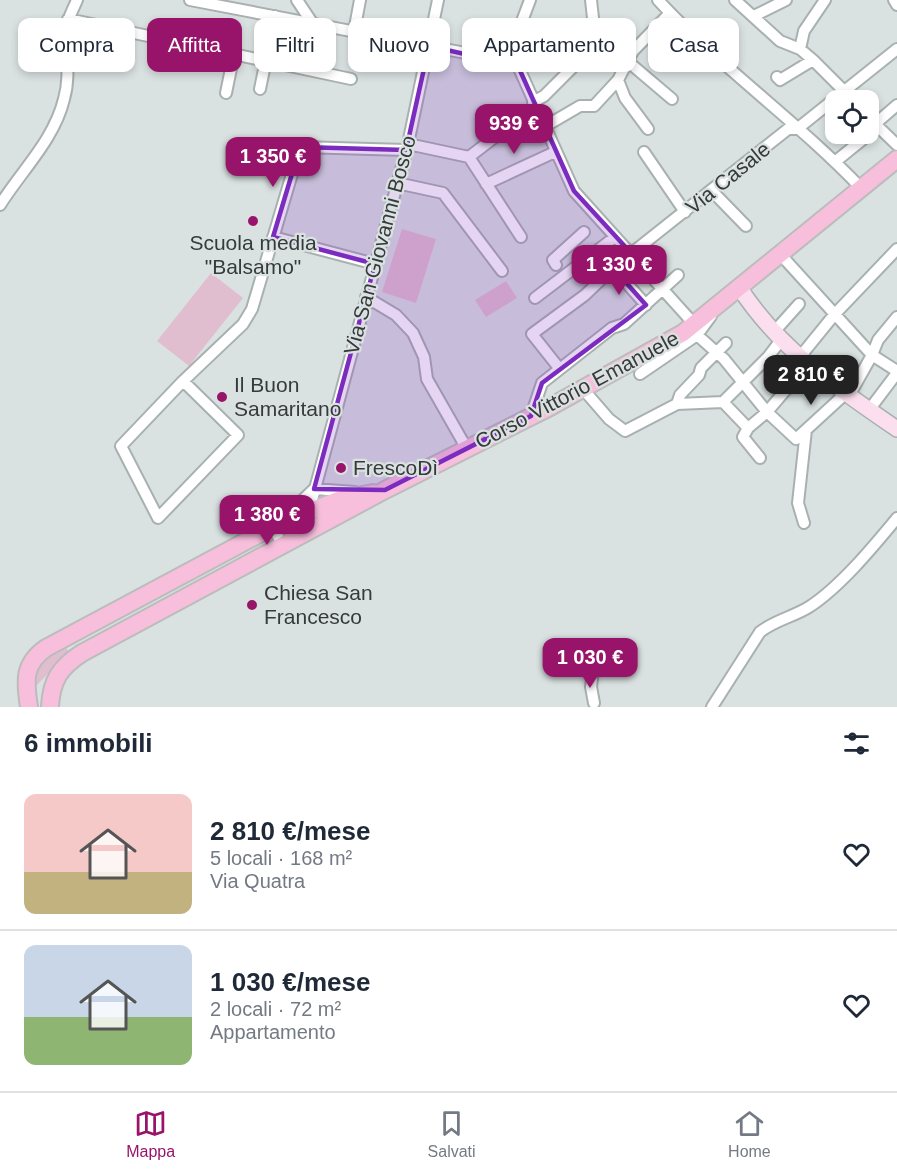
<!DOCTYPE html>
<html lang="it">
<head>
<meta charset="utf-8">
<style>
	:root { --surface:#fff; --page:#f6f6f7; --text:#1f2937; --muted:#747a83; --line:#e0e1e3; --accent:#98146a }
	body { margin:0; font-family:Arial,sans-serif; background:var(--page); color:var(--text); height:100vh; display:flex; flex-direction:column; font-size:22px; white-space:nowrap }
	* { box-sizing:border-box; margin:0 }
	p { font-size:20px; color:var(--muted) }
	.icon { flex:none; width:33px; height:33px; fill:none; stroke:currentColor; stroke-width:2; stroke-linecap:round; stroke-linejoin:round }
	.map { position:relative; height:707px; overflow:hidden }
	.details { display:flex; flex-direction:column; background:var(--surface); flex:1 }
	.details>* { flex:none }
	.top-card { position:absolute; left:18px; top:18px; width:861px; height:54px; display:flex; gap:12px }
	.tools { position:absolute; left:825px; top:90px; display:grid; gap:12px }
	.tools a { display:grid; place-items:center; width:54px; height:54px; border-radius:12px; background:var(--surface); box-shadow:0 3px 9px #0003; font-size:30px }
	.price { position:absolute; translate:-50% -51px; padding:0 14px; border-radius:12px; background:var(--accent); color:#fff; font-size:20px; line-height:39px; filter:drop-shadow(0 2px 3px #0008) }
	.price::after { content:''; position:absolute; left:50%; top:36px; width:18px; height:14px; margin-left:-9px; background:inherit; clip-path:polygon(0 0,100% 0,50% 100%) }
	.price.active { background:#222; color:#fff }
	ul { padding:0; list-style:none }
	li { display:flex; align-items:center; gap:18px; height:150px; padding:0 24px }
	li+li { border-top:2px solid var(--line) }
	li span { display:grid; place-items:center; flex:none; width:168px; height:120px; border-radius:12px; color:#555 }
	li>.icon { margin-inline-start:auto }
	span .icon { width:72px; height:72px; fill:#fffc; stroke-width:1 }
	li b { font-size:26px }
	h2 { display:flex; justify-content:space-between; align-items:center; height:72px; padding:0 24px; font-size:26px }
	.pill { padding:0 21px; border-radius:12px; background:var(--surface); box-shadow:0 3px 9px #0003; font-size:21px; line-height:54px }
	.pill.active { background:var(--accent); color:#fff }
	.dock { display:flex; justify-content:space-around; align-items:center; height:84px; border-top:2px solid var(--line); background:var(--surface); font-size:16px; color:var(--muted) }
	.dock a { display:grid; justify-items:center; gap:3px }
	.dock .active { color:var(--accent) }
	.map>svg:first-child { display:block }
</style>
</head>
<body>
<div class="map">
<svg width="897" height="707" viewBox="0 0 897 707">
	<rect width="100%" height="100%" fill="#dae2e1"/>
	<path fill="#e1becf" d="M 402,229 L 436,239 L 416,303 L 382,292 Z
		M 211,273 L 243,298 L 189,366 L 157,341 Z
		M 506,281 L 517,298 L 486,317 L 475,300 Z
		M 65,646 L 69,652 L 37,685 L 33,685 C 32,662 47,655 65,646 Z"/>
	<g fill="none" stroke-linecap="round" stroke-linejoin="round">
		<defs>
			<path id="street" d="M 190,0 L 507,61 L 518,66 L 574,191 L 694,324
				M 297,0 L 313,24
				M 591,0 L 594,27 L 609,53 L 618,61 L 632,65 L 672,99
				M 658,0 C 721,68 797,121 861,188
				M 735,0 L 780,41 L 800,49 L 813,60 L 853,100
				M 894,0 L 897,5
				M 754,16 L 786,0
				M 68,19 L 351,79
				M 354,32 L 360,0
				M 800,49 L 804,31 L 825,0
				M 507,61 L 530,0
				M 655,62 L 685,29
				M 777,77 L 780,80 L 813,60
				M 618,80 L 625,98 L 648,129
				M 260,89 L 275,16
				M 226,93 L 234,54
				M 533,102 L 544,96 L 600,40
				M 868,117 L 897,145
				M 875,124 L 897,105
				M 544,127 L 580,106 L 594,106 L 618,80 L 633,51 L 670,13
				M 408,144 L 469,157 L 521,237
				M 644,152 L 685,212
				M 469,157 L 535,106
				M 836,161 L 878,127
				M 397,183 L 443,193 L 502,271
				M 486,184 L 555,152
				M 712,191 L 746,226
				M 0,205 C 22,170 54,140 64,99 C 71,75 65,54 66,30 C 67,19 73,10 77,0
				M 273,237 L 375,264
				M 780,254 L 872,355 L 878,340 L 897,317
				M 556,265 L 553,260 L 584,232
				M 613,268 L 646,305
				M 366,297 L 396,315 L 413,333 L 424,357 L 427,379 L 467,449
				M 535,298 L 615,237
				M 773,333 L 799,304
				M 697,335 L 724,359 L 767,412 L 796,439 L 845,394
				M 799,358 L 834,315 L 897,249
				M 559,368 L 532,334 L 585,295 L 613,268 L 788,129 L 797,129 L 897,49
				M 640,374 L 697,335 L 711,316
				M 183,381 L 238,435 L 158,518 L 121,446 L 183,381 L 243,324 L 252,309 L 300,147 L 406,150
				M 583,389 L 609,419 L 625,431 L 677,404 L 723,402
				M 849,396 L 872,355 L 897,371
				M 723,402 L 768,357 L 781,340
				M 723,402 L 748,428 L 743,437 L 760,458
				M 677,404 L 680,395 L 699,375 L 701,368 L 726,343
				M 869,410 L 897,373
				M 531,416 L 542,383 L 612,328 L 624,324 L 678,275
				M 748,428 L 767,412 L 807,365
				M 314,489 L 355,492
				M 804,523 L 798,503 L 806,430
				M 300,536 L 309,511 L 408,144 L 438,0
				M 288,543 L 280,540 L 277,535 L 278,524 L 314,489
				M 594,703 L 591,687 L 595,654
				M 712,707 L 760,632 C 775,620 793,617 809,607 C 840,587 873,547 897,518"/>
			<path id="secondary" d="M 739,287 C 779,349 837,388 897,429"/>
			<path id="primary" d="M 29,707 C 25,681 23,664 46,648 L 278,524 L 341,499 L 373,493
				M 50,707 C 51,681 60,667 82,653 L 385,490 L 550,407 L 683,333 L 897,159"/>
		</defs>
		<use href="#street" stroke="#a9b0b0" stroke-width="14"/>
		<use href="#secondary" stroke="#a9b0b0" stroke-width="18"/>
		<use href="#primary" stroke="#bbbcbc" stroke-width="20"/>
		<use href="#street" stroke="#fff" stroke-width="10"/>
		<use href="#secondary" stroke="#fbdfee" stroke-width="15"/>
		<use href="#primary" stroke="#f8bfdd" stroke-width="16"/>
	</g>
	<path fill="#7b2cbf" fill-opacity="0.2" stroke="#7b2cbf" stroke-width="4.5" stroke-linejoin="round" d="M 429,46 L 518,66 L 574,191 L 631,253 L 613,268 L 646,305 L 542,383 L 531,416 L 385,490 L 314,489 L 375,264 L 273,237 L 300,147 L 406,150 Z"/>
	<g fill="#98146a" stroke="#dae2e1" stroke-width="2">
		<circle cx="253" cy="221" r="6"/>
		<circle cx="222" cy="397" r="6"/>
		<circle cx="341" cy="468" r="6"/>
		<circle cx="252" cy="605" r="6"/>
	</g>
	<g text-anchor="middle" stroke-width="4.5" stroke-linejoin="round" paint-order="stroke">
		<g font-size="21" fill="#373a3a" stroke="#dae2e1">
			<text transform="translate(728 178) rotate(-39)" y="7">Via Casale</text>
			<text transform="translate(380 245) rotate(-75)" y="7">Via San Giovanni Bosco</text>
			<text transform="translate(577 390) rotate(-28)" y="7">Corso Vittorio Emanuele</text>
		</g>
		<g font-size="21" fill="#373a3a" stroke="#dae2e1" text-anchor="start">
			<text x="253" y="250" text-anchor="middle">Scuola media<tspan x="253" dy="24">"Balsamo"</tspan></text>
			<text x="234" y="392">Il Buon<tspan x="234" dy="24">Samaritano</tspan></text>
			<text x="353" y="475">FrescoDì</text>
			<text x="264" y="600">Chiesa San<tspan x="264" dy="24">Francesco</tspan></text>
		</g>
	</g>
</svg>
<div class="tools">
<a><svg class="icon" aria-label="locate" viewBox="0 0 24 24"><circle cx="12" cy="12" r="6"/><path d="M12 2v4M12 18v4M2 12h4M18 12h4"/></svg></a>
</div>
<b class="price" style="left:514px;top:155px">939 €</b>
<b class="price" style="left:273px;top:188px">1 350 €</b>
<b class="price" style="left:619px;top:296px">1 330 €</b>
<b class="price active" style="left:811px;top:406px">2 810 €</b>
<b class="price" style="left:267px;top:546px">1 380 €</b>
<b class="price" style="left:590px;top:689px">1 030 €</b>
<div class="top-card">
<a class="pill">Compra</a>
<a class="pill active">Affitta</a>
<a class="pill">Filtri</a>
<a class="pill">Nuovo</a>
<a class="pill">Appartamento</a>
<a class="pill">Casa</a>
</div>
</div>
<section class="details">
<h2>6 immobili<svg class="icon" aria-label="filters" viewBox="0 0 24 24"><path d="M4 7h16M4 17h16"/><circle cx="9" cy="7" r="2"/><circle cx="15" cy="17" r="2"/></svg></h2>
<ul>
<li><span style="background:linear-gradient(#f6c9c9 65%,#c2b280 0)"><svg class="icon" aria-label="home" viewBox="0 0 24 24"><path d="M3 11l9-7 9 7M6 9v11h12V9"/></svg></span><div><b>2 810 €/mese</b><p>5 locali · 168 m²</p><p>Via Quatra</p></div><svg class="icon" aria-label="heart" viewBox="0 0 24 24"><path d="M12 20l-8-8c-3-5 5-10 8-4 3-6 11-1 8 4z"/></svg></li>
<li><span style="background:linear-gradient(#c9d6e8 60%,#8fb573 0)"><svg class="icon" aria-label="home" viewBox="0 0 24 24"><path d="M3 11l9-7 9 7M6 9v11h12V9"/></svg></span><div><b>1 030 €/mese</b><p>2 locali · 72 m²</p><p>Appartamento</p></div><svg class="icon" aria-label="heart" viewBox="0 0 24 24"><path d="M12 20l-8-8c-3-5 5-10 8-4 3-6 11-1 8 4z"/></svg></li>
</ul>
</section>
<nav class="dock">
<a class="active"><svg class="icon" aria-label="map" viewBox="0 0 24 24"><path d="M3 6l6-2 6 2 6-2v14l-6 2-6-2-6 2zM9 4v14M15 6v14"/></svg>Mappa</a>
<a><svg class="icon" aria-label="saved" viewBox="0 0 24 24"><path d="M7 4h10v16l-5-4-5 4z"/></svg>Salvati</a>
<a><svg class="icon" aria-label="home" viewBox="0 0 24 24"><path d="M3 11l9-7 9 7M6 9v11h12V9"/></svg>Home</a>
</nav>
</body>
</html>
